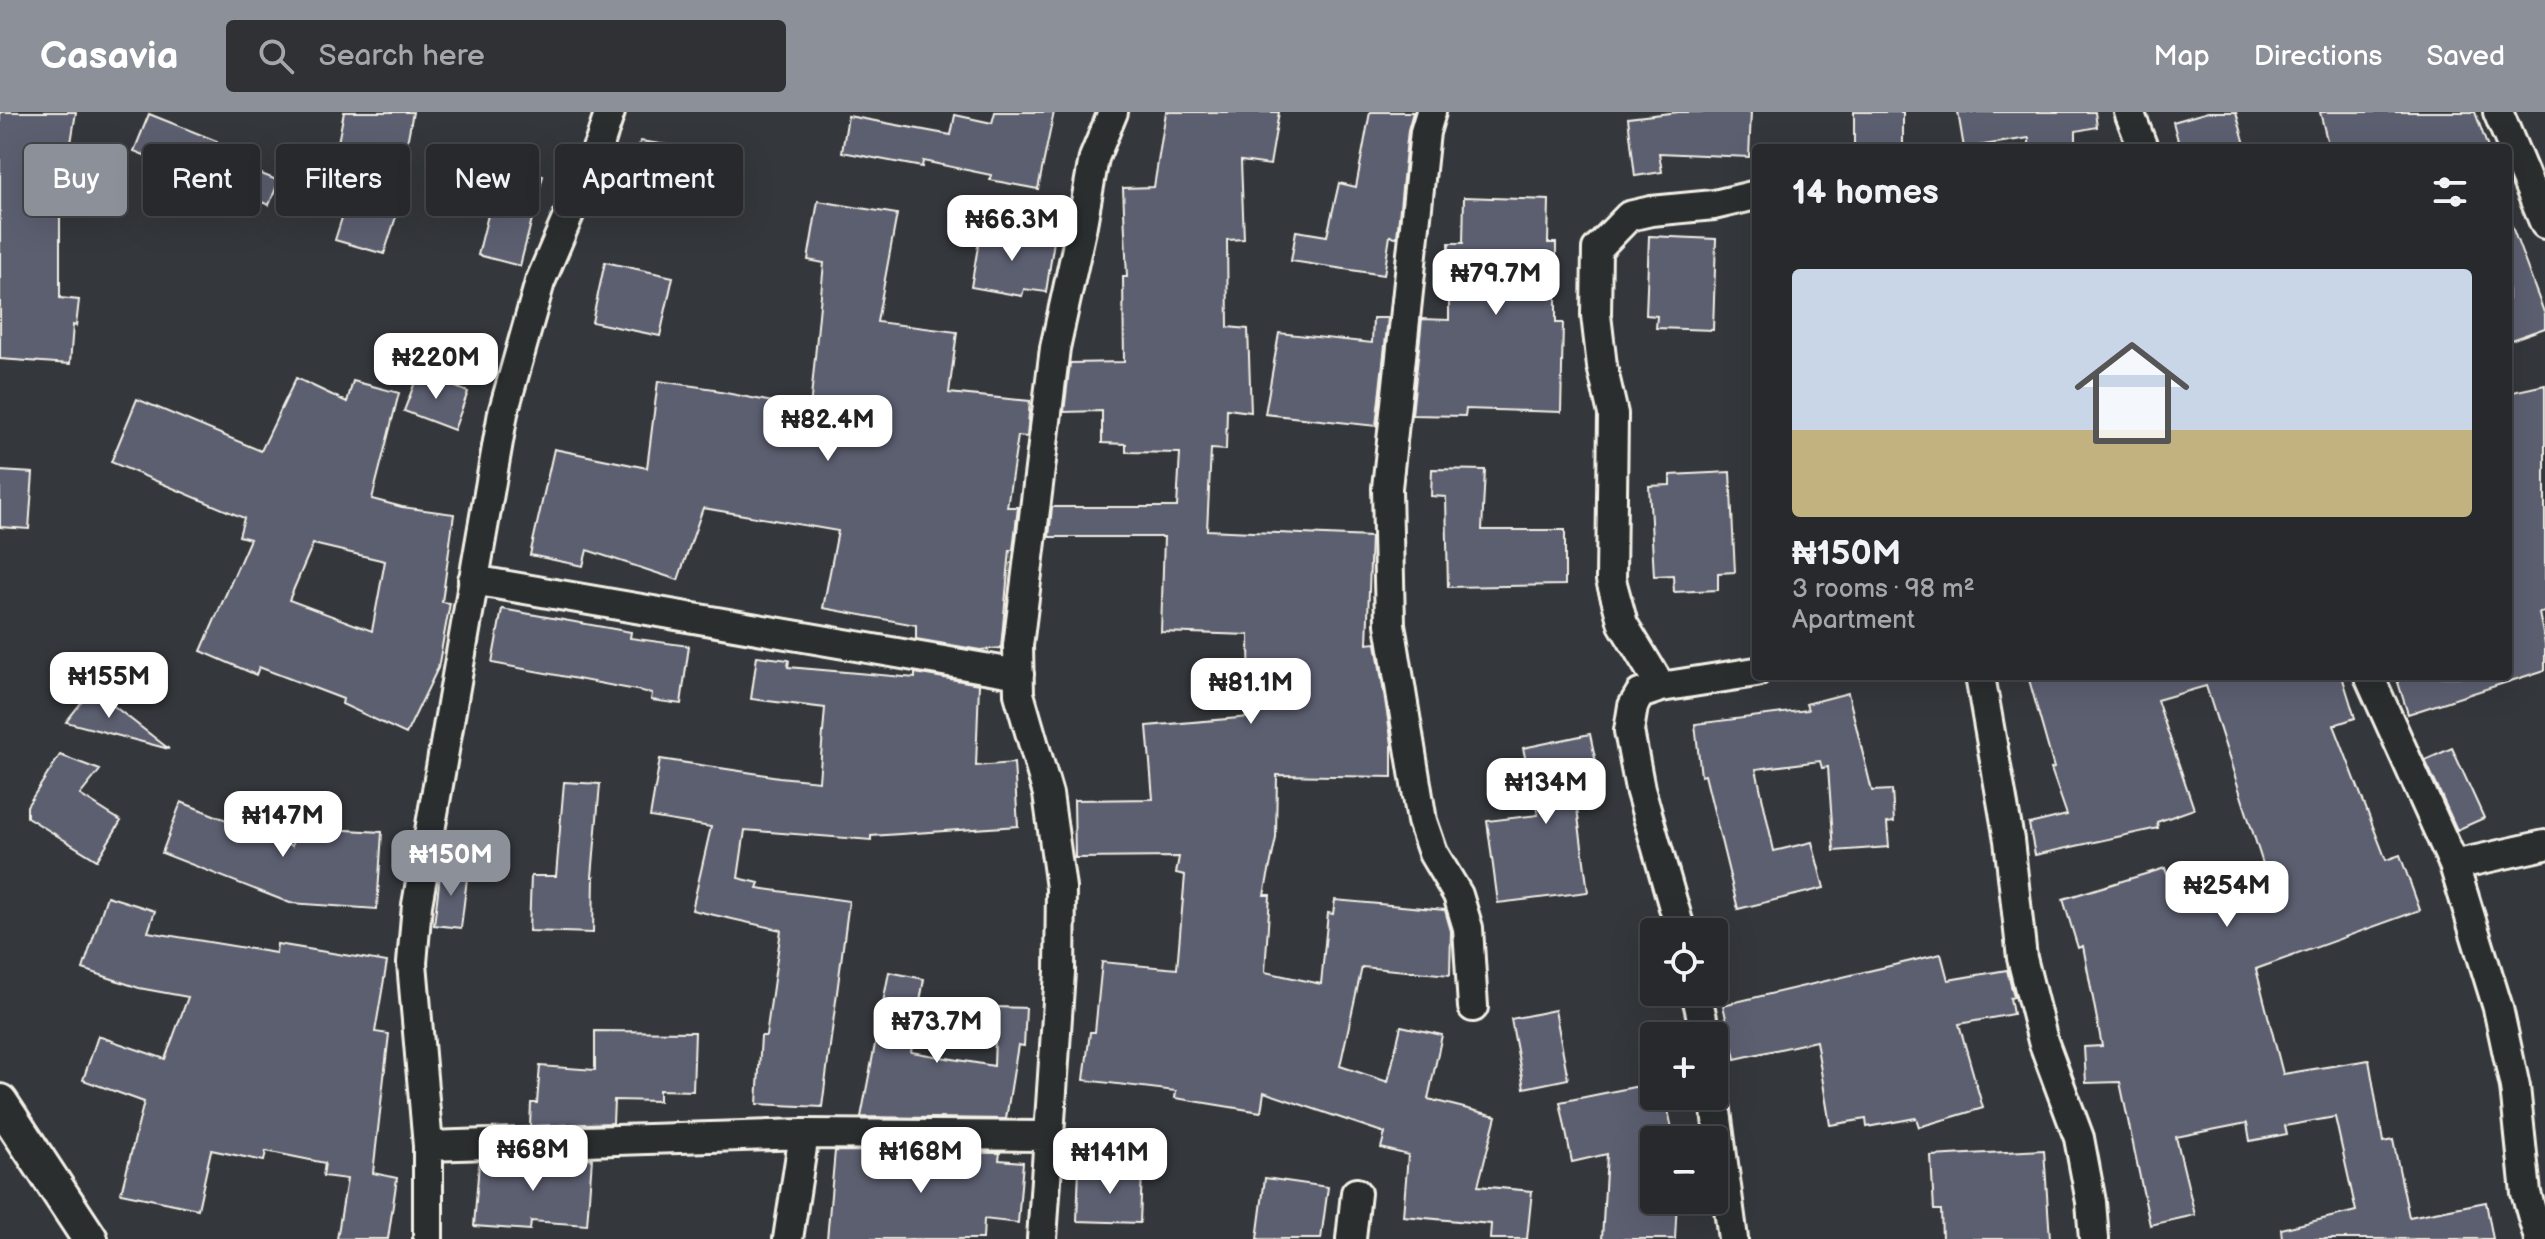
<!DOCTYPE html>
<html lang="en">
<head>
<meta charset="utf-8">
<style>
	:root { --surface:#27292c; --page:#2f3134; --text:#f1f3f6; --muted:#a4a6a9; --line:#434548; --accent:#8c9099 }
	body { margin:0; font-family:"Balsamiq Sans",sans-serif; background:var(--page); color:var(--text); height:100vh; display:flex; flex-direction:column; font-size:30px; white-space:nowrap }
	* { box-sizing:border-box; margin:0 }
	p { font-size:26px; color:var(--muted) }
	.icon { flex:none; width:44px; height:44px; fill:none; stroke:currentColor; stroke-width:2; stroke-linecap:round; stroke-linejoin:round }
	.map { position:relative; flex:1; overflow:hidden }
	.drawer { position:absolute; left:1752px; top:32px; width:760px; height:536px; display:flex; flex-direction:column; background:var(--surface); border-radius:8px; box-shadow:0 8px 32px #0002,0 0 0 2px var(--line) }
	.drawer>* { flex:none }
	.banner { position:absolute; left:24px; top:32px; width:760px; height:72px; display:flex; gap:16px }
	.buttons { position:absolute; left:1640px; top:806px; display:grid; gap:16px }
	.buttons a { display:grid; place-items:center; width:88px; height:88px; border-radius:8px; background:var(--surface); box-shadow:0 8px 32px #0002,0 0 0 2px var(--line); font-size:40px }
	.price { position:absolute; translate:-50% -68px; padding:0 18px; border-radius:16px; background:#fff; color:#222; font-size:26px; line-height:52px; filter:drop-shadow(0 2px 4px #0008) }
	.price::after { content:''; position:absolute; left:50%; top:48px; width:24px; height:18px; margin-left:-12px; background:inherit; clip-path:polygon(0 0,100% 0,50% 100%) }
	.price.active { background:var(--accent); color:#fff }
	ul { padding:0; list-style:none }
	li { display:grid; align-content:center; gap:16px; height:424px; padding:0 40px }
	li+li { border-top:2px solid var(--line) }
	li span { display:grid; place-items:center; height:248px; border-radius:8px; color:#555 }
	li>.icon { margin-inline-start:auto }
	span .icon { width:144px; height:144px; fill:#fffc; stroke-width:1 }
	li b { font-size:34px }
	h2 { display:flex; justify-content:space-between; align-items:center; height:96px; padding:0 40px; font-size:34px }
	.pill { padding:0 28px; border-radius:8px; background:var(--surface); box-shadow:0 8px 32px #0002,0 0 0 2px var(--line); font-size:28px; line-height:72px }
	.pill.active { background:var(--accent); color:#fff }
	header { display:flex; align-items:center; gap:48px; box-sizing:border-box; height:112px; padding:0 40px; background:var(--accent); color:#fff }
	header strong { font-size:38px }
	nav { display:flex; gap:44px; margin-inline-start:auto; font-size:28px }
	.search { width:560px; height:72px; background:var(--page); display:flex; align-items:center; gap:20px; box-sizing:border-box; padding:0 28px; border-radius:8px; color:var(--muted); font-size:30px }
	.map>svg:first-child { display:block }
</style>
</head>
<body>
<header>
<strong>Casavia</strong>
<div class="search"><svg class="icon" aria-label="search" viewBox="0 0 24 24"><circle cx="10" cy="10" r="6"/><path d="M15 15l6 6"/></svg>Search here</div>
<nav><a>Map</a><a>Directions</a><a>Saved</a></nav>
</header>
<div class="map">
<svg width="2545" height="1127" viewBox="0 0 2545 1127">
	<rect width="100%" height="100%" fill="#34373b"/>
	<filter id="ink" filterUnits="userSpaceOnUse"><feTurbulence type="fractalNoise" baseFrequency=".0125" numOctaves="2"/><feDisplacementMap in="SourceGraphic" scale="16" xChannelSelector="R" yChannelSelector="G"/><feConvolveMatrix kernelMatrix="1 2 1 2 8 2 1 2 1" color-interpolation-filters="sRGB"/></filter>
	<g filter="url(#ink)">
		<path fill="#5b5e70" stroke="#f4f1e8" stroke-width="2" fill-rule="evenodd" d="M 0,0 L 76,0 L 70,37 L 94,39 L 89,92 L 60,89 L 60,186 L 79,188 L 76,214 L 73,213 L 70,252 L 0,247 Z
			M 344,0 L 413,0 L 396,88 L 401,89 L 384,142 L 335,128 L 353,71 L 331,66 Z
			M 995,0 L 1054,0 L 1038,77 L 990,68 L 991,63 L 923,49 L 922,55 L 842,40 L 848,4 L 951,23 L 955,3 L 992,11 Z
			M 1166,0 L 1279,0 L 1270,53 L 1241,49 L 1244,127 L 1227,128 L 1228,215 L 1248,217 L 1251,300 L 1227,297 L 1226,338 L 1211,337 L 1207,418 L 1371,425 L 1367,532 L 1376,531 L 1392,632 L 1392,665 L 1277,663 L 1276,726 L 1264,783 L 1270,783 L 1265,860 L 1321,872 L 1328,801 L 1333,802 L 1335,788 L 1445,798 L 1451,819 L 1450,863 L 1362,855 L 1340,954 L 1388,970 L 1401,914 L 1442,923 L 1428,987 L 1496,1004 L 1478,1074 L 1532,1079 L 1527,1127 L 1490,1127 L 1491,1112 L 1403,1104 L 1408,1043 L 1381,1036 L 1385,1021 L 1264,980 L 1261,1000 L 1175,986 L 1176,979 L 1084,968 L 1090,920 L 1095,920 L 1102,850 L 1177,857 L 1185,763 L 1176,761 L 1179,745 L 1075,746 L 1074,688 L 1153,687 L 1147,614 L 1250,605 L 1249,523 L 1161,520 L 1164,425 L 1049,425 L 1052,395 L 1177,395 L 1180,341 L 1126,340 L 1126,332 L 1102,331 L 1102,299 L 1064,300 L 1070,251 L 1124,250 L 1123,165 L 1127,165 L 1123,76 L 1154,75 Z
			M 1370,0 L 1413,0 L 1408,18 L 1397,125 L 1390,124 L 1384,163 L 1291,149 L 1296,119 L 1327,124 L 1339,71 L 1356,75 Z
			M 1679,0 L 1751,0 L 1749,45 L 1659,41 L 1662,60 L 1635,64 L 1628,6 Z
			M 1854,0 L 1903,0 L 1903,34 L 1854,34 Z
			M 1958,0 L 2095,0 L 2097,15 L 2076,19 L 2076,36 L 2029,36 L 2029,26 L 1964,36 Z
			M 2208,0 L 2236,0 L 2246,36 L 2180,36 L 2173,10 Z
			M 2320,0 L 2475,0 L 2488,36 L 2329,36 Z
			M 149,2 L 217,29 L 212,42 L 279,69 L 269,93 L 134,39 Z
			M 640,29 L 695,37 L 687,93 L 631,85 Z
			M 501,51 L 543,64 L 520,154 L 478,143 Z
			M 1464,85 L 1549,88 L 1548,131 L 1556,131 L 1556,211 L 1563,211 L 1561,300 L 1466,297 L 1465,304 L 1412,303 L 1422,207 L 1449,208 L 1449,131 L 1463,131 Z
			M 818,89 L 897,102 L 877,210 L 957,220 L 949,281 L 1030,289 L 1027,325 L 1018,324 L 1007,395 L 1018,395 L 1013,438 L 1010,438 L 1001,536 L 980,538 L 916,527 L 916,513 L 823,496 L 838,419 L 703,396 L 678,468 L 587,438 L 583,454 L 530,443 L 554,337 L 647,356 L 658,269 L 715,277 L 715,279 L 810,297 L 824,151 L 808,148 Z
			M 2508,112 L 2511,112 L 2545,203 L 2545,216 L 2508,229 Z
			M 981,117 L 1054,129 L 1046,180 L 1024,177 L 1022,184 L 971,175 Z
			M 1649,124 L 1716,127 L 1713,218 L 1656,216 L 1657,204 L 1646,203 Z
			M 605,150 L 673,165 L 660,224 L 592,210 Z
			M 1373,206 L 1388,206 L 1376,314 L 1265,302 L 1279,221 L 1372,231 Z
			M 419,260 L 468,280 L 454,318 L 404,299 Z
			M 296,266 L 347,290 L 353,269 L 399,281 L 372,387 L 402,395 L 454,402 L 442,490 L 450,491 L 438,556 L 406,622 L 342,592 L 343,587 L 259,555 L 256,563 L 201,539 L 250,427 L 239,424 L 244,406 L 111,350 L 137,287 L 261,339 ZM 313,432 L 385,449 L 372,519 L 289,488 Z
			M 2545,273 L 2545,500 L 2539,501 L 2545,532 L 2545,558 L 2408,602 L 2396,564 L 2508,565 L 2508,281 Z
			M 1432,357 L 1485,358 L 1482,418 L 1565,418 L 1565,473 L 1448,475 L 1446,385 L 1431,384 Z
			M 0,359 L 33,361 L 29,417 L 0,415 Z
			M 1730,360 L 1735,460 L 1718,461 L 1718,478 L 1674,480 L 1673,463 L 1654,464 L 1649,374 L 1670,373 L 1670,363 Z
			M 502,497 L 631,520 L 630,526 L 689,534 L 681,592 L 651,588 L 652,581 L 492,551 Z
			M 757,544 L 789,548 L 788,555 L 915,566 L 915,561 L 979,572 L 976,654 L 1014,651 L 1018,714 L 871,724 L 871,728 L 745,718 L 738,766 L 759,771 L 757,776 L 849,789 L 822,995 L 757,992 L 761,924 L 766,924 L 781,818 L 692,798 L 711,715 L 650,705 L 660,647 L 779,665 L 819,669 L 825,596 L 751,587 Z
			M 2028,564 L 2342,564 L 2355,606 L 2334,613 L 2386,748 L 2400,743 L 2420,798 L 2256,857 L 2283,962 L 2369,948 L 2383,1030 L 2393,1028 L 2409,1105 L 2486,1090 L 2493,1127 L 2282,1127 L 2281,1117 L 2356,1099 L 2335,1005 L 2285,1014 L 2287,1022 L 2250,1029 L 2247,1011 L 2176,1025 L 2195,1103 L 2150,1113 L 2120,970 L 2086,971 L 2084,935 L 2102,934 L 2083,834 L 2078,836 L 2063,787 L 2165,756 L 2167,762 L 2212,751 L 2226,792 L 2271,777 L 2206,574 L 2157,588 L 2194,697 L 2157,710 L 2158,716 L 2035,743 L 2029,712 L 2067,703 L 2051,657 L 2054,656 Z
			M 92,577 L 169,637 L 66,610 Z
			M 1848,581 L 1872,679 L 1892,678 L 1894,710 L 1887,711 L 1889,735 L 1834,739 L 1828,655 L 1822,656 L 1820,649 L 1756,657 L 1774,739 L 1812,730 L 1824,776 L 1738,797 L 1705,663 L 1701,664 L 1695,612 L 1808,598 L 1806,592 Z
			M 1590,622 L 1600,669 L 1574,674 L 1588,780 L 1498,791 L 1487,709 L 1538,703 L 1523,636 Z
			M 2452,636 L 2484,706 L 2457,718 L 2425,648 Z
			M 60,643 L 100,658 L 80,683 L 121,709 L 97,748 L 27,705 L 27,694 Z
			M 564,670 L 600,672 L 592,765 L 594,765 L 593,821 L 529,819 L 531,764 L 556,764 Z
			M 181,690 L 292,734 L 293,715 L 382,720 L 377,797 L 290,791 L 162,741 Z
			M 441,755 L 468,758 L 461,816 L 434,813 Z
			M 107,784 L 155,799 L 148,820 L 276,841 L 277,832 L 387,850 L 375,920 L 389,922 L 373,1061 L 397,1066 L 388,1127 L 337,1127 L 347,1067 L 323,1064 L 325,1051 L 266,1039 L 264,1049 L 211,1038 L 198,1097 L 121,1081 L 144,990 L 83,968 L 98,924 L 165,947 L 188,885 L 139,876 L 83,857 Z
			M 1941,842 L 1948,868 L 2007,858 L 2014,885 L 2010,886 L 2013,902 L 1959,912 L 1983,996 L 1919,1015 L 1916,1006 L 1867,1015 L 1866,1007 L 1830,1013 L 1816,929 L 1735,947 L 1723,893 Z
			M 889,860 L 924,867 L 911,940 L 994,954 L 996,895 L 1026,896 L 1024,934 L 1018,933 L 1006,1007 L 861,1005 Z
			M 1555,898 L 1568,967 L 1524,976 L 1511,907 Z
			M 595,919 L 695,920 L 693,979 L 659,978 L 659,989 L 614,988 L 613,1011 L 530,1014 L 531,991 L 537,991 L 540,954 L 595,958 Z
			M 1654,971 L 1654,984 L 1665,984 L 1674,1026 L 1654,1028 L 1654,1088 L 1677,1088 L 1675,1127 L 1602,1127 L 1607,1042 L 1572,1050 L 1560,990 Z
			M 2044,1038 L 2050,1127 L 1942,1127 L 1941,1098 L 1934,1098 L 1931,1044 Z
			M 835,1039 L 1000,1041 L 999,1048 L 1023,1050 L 1018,1111 L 984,1107 L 983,1127 L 827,1127 Z
			M 592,1046 L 587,1113 L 531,1109 L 530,1118 L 474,1114 L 479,1051 L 527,1054 L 527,1048 Z
			M 1079,1056 L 1142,1058 L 1140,1111 L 1077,1109 Z
			M 1265,1066 L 1328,1075 L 1321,1127 L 1257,1127 Z"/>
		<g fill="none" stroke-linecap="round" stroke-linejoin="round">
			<defs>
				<path id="minor" d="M 1431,0 L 1425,20 L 1387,376 L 1390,512 L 1422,709 L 1433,741 L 1458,783 L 1468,816 L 1473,895
					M 2129,0 L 2143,36
					M 2498,0 L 2545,112
					M 473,468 L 1019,562
					M 1980,564 L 2009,728 L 2022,846 L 2043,929 L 2079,1026 L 2091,1090 L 2094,1127
					M 2369,564 L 2454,753 L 2498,896 L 2515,975 L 2526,1081 L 2539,1127
					M 1661,575 L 1623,512 L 1611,468 L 1613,302 L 1602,254 L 1596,203 L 1597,137 L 1629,104 L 1651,99 L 1714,93 L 1756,83
					M 2454,753 L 2545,733
					M 1681,820 L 1640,677 L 1629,619 L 1633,594 L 1640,582 L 1661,575 L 1756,560
					M 1696,880 L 1706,924
					M 1714,984 L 1733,1127
					M 428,1034 L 804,1022 L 1049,1024
					M 428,1127 L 428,1034 L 412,851 L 417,793 L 503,301 L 540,170 L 600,30 L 610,0
					M 788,1127 L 804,1022
					M 1042,1127 L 1060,860 L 1061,776 L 1048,682 L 1019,582 L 1018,534 L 1055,236 L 1081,118 L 1094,46 L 1113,0
					M 1351,1127 L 1356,1081"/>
				<path id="tertiary" d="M 0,990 L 90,1127"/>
			</defs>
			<use href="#minor" stroke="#f4f1e8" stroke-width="34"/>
			<use href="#tertiary" stroke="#f4f1e8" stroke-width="40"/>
			<use href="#minor" stroke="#2a2d2e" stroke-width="28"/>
			<use href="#tertiary" stroke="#2a2d2e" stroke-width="34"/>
		</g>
	</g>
</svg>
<div class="buttons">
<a><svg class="icon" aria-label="locate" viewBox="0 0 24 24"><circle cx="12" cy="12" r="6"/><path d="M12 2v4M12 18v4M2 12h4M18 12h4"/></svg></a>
<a>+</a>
<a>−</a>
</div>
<b class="price" style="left:1012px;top:151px">₦66.3M</b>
<b class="price" style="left:1496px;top:205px">₦79.7M</b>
<b class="price" style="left:436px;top:289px">₦220M</b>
<b class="price" style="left:828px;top:351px">₦82.4M</b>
<b class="price" style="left:109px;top:608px">₦155M</b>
<b class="price" style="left:1251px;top:614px">₦81.1M</b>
<b class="price" style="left:1546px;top:714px">₦134M</b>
<b class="price" style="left:283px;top:747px">₦147M</b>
<b class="price active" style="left:451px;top:786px">₦150M</b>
<b class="price" style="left:2227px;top:817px">₦254M</b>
<b class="price" style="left:937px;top:953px">₦73.7M</b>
<b class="price" style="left:533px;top:1081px">₦68M</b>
<b class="price" style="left:921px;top:1083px">₦168M</b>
<b class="price" style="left:1110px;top:1084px">₦141M</b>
<div class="banner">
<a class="pill active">Buy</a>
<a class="pill">Rent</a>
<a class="pill">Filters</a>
<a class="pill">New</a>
<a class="pill">Apartment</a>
</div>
<section class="drawer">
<h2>14 homes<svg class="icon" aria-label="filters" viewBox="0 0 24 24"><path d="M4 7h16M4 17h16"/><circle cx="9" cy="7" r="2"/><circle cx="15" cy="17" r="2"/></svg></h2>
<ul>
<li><span style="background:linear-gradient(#c9d6e8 65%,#c2b280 0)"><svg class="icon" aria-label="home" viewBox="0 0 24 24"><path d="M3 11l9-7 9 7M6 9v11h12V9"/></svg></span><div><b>₦150M</b><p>3 rooms · 98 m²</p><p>Apartment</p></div></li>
</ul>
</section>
</div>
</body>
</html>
